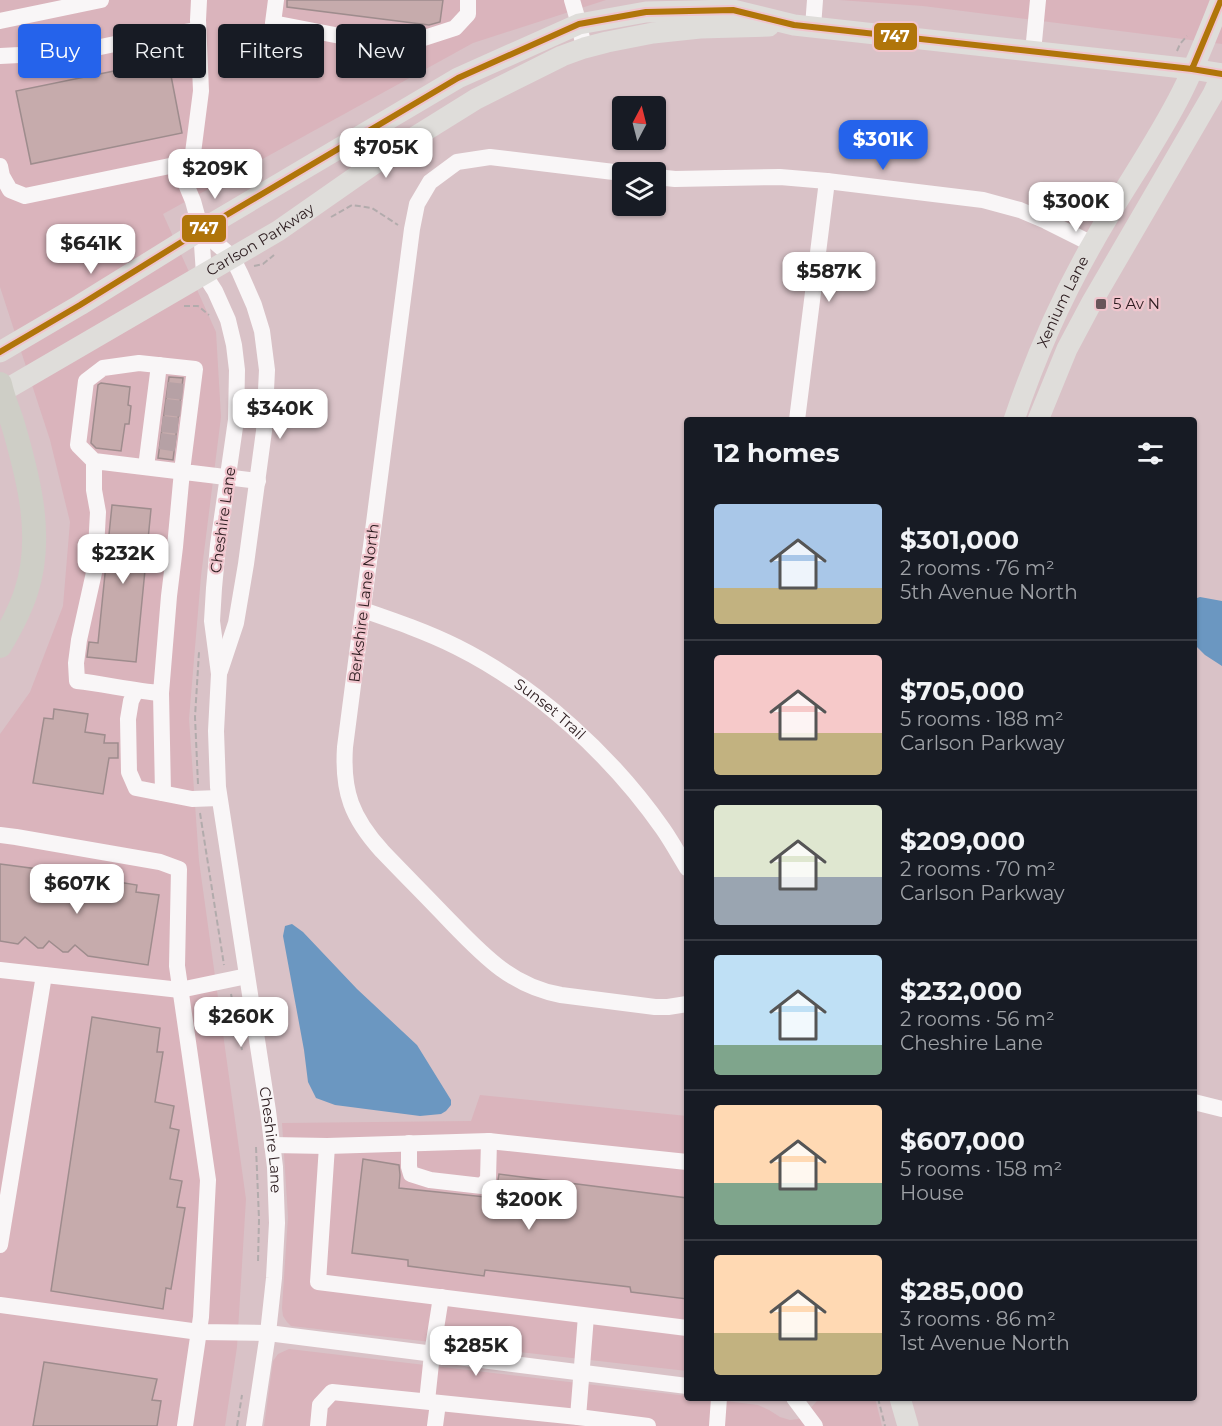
<!DOCTYPE html>
<html lang="en">
<head>
<meta charset="utf-8">
<style>
	:root { --surface:#171b24; --page:#20242c; --text:#f1f3f6; --muted:#9ea1a6; --line:#363941; --accent:#2563eb }
	body { margin:0; font-family:Montserrat,sans-serif; background:var(--page); color:var(--text); height:100vh; display:flex; flex-direction:column; font-size:22px; white-space:nowrap }
	* { box-sizing:border-box; margin:0 }
	p { font-size:20px; color:var(--muted) }
	.icon { flex:none; width:33px; height:33px; fill:none; stroke:currentColor; stroke-width:2; stroke-linecap:round; stroke-linejoin:round }
	.map { position:relative; flex:1; overflow:hidden }
	.drawer { position:absolute; left:684px; top:417px; width:513px; height:984px; display:flex; flex-direction:column; background:var(--surface); border-radius:6px; box-shadow:0 2px 4px #0004 }
	.drawer>* { flex:none }
	.hud { position:absolute; left:18px; top:24px; width:570px; height:54px; display:flex; gap:12px }
	.needle { width:39px; rotate:7deg }
	.controls { position:absolute; left:612px; top:96px; display:grid; gap:12px }
	.controls a { display:grid; place-items:center; width:54px; height:54px; border-radius:6px; background:var(--surface); box-shadow:0 2px 4px #0004; font-size:30px }
	.price { position:absolute; translate:-50% -51px; padding:0 14px; border-radius:12px; background:#fff; color:#222; font-size:20px; line-height:39px; filter:drop-shadow(0 2px 3px #0008) }
	.price::after { content:''; position:absolute; left:50%; top:36px; width:18px; height:14px; margin-left:-9px; background:inherit; clip-path:polygon(0 0,100% 0,50% 100%) }
	.price.current { background:var(--accent); color:#fff }
	ul { padding:0; list-style:none }
	li { display:flex; align-items:center; gap:18px; height:150px; padding:0 30px }
	li+li { border-top:2px solid var(--line) }
	li span { display:grid; place-items:center; flex:none; width:168px; height:120px; border-radius:6px; color:#555 }
	li>.icon { margin-inline-start:auto }
	span .icon { width:72px; height:72px; fill:#fffc; stroke-width:1 }
	li b { font-size:26px }
	h2 { display:flex; justify-content:space-between; align-items:center; height:72px; padding:0 30px; font-size:26px }
	.pill { padding:0 21px; border-radius:6px; background:var(--surface); box-shadow:0 2px 4px #0004; font-size:21px; line-height:54px }
	.pill.current { background:var(--accent); color:#fff }
	.map>svg:first-child { display:block }
</style>
</head>
<body>
<div class="map">
<svg width="1222" height="1426" viewBox="0 0 1222 1426">
	<rect width="100%" height="100%" fill="#d9c2c7"/>
	<path fill="#dab4bc" d="M 0,0 L 606,0 L 473,43 L 163,214 L 216,332 L 221,417 L 201,576 L 189,719 L 199,861 L 246,1199 L 237,1347 L 225,1426 L 0,1426 L 0,734 L 30,692 L 63,606 L 70,522 L 50,440 L 0,287 Z
		M 839,0 L 1222,0 L 1222,44 L 923,6 Z
		M 480,1095 L 687,1116 L 687,1371 L 291,1326 L 287,1322 L 283,1316 L 282,1308 L 288,1217 L 282,1123 L 471,1121 Z
		M 289,1349 L 687,1396 L 687,1398 L 702,1398 L 758,1405 L 769,1410 L 780,1417 L 790,1420 L 798,1419 L 808,1411 L 817,1401 L 818,1398 L 875,1398 L 882,1426 L 264,1426 L 273,1361 L 278,1354 Z"/>
	<path fill="#6b97c1" d="M 1200,597 L 1222,601 L 1222,666 L 1205,655 L 1194,644 L 1194,599 Z
		M 292,924 L 303,932 L 357,989 L 417,1045 L 451,1100 L 451,1105 L 446,1111 L 441,1114 L 420,1116 L 335,1105 L 316,1098 L 308,1082 L 304,1050 L 283,936 L 285,926 Z"/>
	<path fill="#c6abac" stroke="#9e8c8d" stroke-width="1.5" d="M 287,0 L 443,0 L 440,22 L 429,25 L 287,7 Z
		M 168,60 L 182,133 L 31,164 L 16,91 Z
		M 169,377 L 183,378 L 173,460 L 158,458 Z
		M 101,383 L 130,387 L 128,405 L 131,406 L 129,424 L 125,424 L 121,451 L 96,448 L 91,443 L 98,385 Z
		M 112,505 L 151,509 L 136,662 L 87,657 L 89,642 L 98,643 Z
		M 54,709 L 88,714 L 85,732 L 105,735 L 104,743 L 118,743 L 118,758 L 109,758 L 103,794 L 33,783 L 44,718 L 53,719 Z
		M 0,864 L 38,869 L 37,876 L 81,883 L 82,876 L 137,885 L 136,892 L 159,895 L 148,965 L 88,956 L 75,945 L 68,952 L 63,952 L 49,941 L 43,948 L 38,948 L 25,937 L 18,944 L 0,941 Z
		M 92,1017 L 160,1028 L 157,1052 L 163,1052 L 155,1102 L 174,1106 L 170,1128 L 179,1130 L 170,1179 L 182,1181 L 177,1207 L 185,1208 L 171,1289 L 166,1288 L 163,1309 L 51,1291 Z
		M 363,1159 L 399,1165 L 400,1175 L 399,1188 L 495,1198 L 499,1174 L 687,1198 L 687,1299 L 631,1292 L 630,1287 L 485,1270 L 484,1276 L 408,1266 L 408,1260 L 352,1253 Z
		M 44,1362 L 157,1379 L 152,1400 L 161,1401 L 157,1426 L 33,1426 Z"/>
	<g fill="none" stroke-linecap="round" stroke-linejoin="round">
		<path stroke="#b6a1a5" stroke-width="16" stroke-dasharray="16 8" stroke-linecap="butt" d="M 167,390 L 186,392
			M 165,407 L 184,409
			M 162,424 L 182,426
			M 160,441 L 179,444"/>
		<path stroke="#b2abac" stroke-width="2" stroke-dasharray="6 3" stroke-linecap="butt" d="M 1177,51 L 1180,44 L 1187,36
			M 331,217 L 352,205 L 372,208 L 398,225
			M 254,266 L 263,264 L 274,255
			M 184,306 L 198,306 L 209,315
			M 198,784 L 195,717 L 199,652
			M 200,813 L 224,965
			M 231,994 L 242,1050
			M 256,1147 L 259,1219 L 258,1262
			M 878,1398 L 885,1426
			M 237,1426 L 242,1395"/>
		<g stroke="#f9f6f7" stroke-width="16">
			<path d="M 276,0 L 273,23 L 402,48 L 418,40 L 455,28 L 468,14 L 468,0"/>
			<path d="M 572,0 L 579,24 L 584,48"/>
			<path d="M 0,21 L 101,0"/>
			<path d="M 813,27 L 815,0"/>
			<path d="M 1033,52 L 1038,0"/>
			<path d="M 0,56 L 39,54 L 91,49 L 129,41 L 198,30"/>
			<path id="s1" d="M 178,165 L 193,201 L 201,230 L 204,274 L 215,291 L 228,320 L 234,345 L 237,370 L 236,420 L 218,545 L 214,588 L 212,621 L 219,674 L 216,731 L 218,787 L 268,1111 L 275,1167 L 277,1223 L 274,1278 L 268,1333 L 254,1426"/>
			<path d="M 0,166 L 2,176 L 10,190 L 25,196 L 189,162 L 193,153 L 201,91 L 198,20 L 199,0"/>
			<path d="M 622,173 L 490,157 L 457,162 L 430,182 L 417,204 L 412,229 L 345,747 C 342,792 352,818 382,851 C 403,873 425,895 446,917 C 481,953 510,986 561,995 L 655,1007 L 668,1007 L 687,1004"/>
			<path d="M 656,177 L 675,179 L 780,177 L 827,181 L 983,200 L 1020,210 L 1046,221 L 1092,244"/>
			<path d="M 201,230 L 232,257 L 240,273 L 254,305 L 262,331 L 267,370 L 264,431 L 246,564 L 236,623 L 220,671"/>
			<path d="M 797,420 L 827,181"/>
			<path d="M 94,461 L 94,490 L 98,512 L 95,568 L 79,640 L 76,663 L 77,681 C 105,684 133,691 161,693 L 169,596 L 175,547 L 182,471 L 195,369 L 139,363 L 103,368 L 86,381 L 78,445 L 94,461 L 258,481"/>
			<path d="M 146,467 L 159,365"/>
			<path id="s2" d="M 363,610 C 395,621 427,632 457,647 C 537,687 612,756 663,829 C 672,842 679,855 687,868"/>
			<path d="M 136,691 L 131,701 L 128,719 L 129,772 L 136,788 L 192,799 L 219,798"/>
			<path d="M 161,693 L 163,793"/>
			<path d="M 0,835 L 16,837 L 160,862 L 179,869 L 177,966 L 208,1180 L 201,1317 L 185,1426"/>
			<path d="M 0,970 L 180,990 L 247,976"/>
			<path d="M 1194,1102 L 1222,1109"/>
			<path d="M 409,1143 L 409,1167 L 411,1174 L 430,1180 L 482,1186 L 488,1179 L 489,1141"/>
			<path d="M 272,1145 L 327,1146 L 489,1141 L 687,1162"/>
			<path d="M 327,1146 L 318,1282 L 687,1328"/>
			<path d="M 0,1245 L 44,975"/>
			<path d="M 0,1305 L 199,1332 L 268,1333 L 687,1386"/>
			<path d="M 586,1316 L 578,1417 L 648,1426"/>
			<path d="M 794,1398 L 815,1426"/>
			<path d="M 427,1401 L 432,1354 L 441,1297"/>
			<path d="M 318,1426 L 320,1405 L 332,1392 L 578,1417"/>
			<path d="M 435,1426 L 438,1403"/>
			<path d="M 717,1426 L 719,1398"/>
		</g>
		<g stroke="#dfddda" stroke-width="21">
			<path d="M 0,352 L 80,305 L 201,230 L 458,78 L 579,24 L 646,12 L 733,10 L 794,25 L 1192,69 L 1222,74"/>
			<path id="s3" d="M 0,393 L 278,231 L 394,150 L 476,99 L 562,56 L 584,48 L 607,42 L 653,33 L 700,28 L 769,26"/>
			<path id="s4" d="M 1014,420 C 1035,358 1061,298 1094,241 C 1122,191 1156,144 1182,92 C 1197,62 1209,31 1221,0"/>
			<path d="M 1038,420 L 1067,349 L 1092,302 L 1213,94 L 1222,74"/>
			<path d="M 900,1398 L 908,1426"/>
		</g>
		<path stroke="#cecec6" stroke-width="24" d="M 0,384 C 3,399 10,413 14,428 C 29,480 44,538 26,592 C 20,611 10,629 0,646"/>
		<defs>
			<path id="bus-1" d="M 1192,69 L 1221,0
				M 0,352 L 80,305 L 201,230 L 458,78 L 579,24 L 646,12 L 733,10 L 794,25 L 1192,69 L 1222,74"/>
		</defs>
		<use href="#bus-1" stroke="#f0c5cd" stroke-width="10"/>
		<use href="#bus-1" stroke="#b0750a" stroke-width="6"/>
	</g>
	<rect fill="#685559" stroke="#f0c5cd" stroke-width="2" x="1095" y="298" width="12" height="12" rx="3"/>
	<g text-anchor="middle" stroke-width="4.5" stroke-linejoin="round" paint-order="stroke">
		<g font-size="15" fill="#2b1b1e" stroke="#f0c5cd">
			<text dy="5" stroke="none"><textPath href="#s3" startOffset="302">Carlson Parkway</textPath></text>
			<text dy="5" stroke="none"><textPath href="#s4" startOffset="128">Xenium Lane</textPath></text>
			<text transform="translate(223 520) rotate(-82)" y="5">Cheshire Lane</text>
			<text transform="translate(364 603) rotate(-83)" y="5">Berkshire Lane North</text>
			<text dy="5" stroke="none"><textPath href="#s2" startOffset="213">Sunset Trail</textPath></text>
			<text dy="5" stroke="none"><textPath href="#s1" startOffset="992">Cheshire Lane</textPath></text>
		</g>
		<g font-size="15" fill="#2b1b1e" stroke="#f0c5cd" text-anchor="start">
			<text x="1113" y="309">5 Av N</text>
		</g>
	</g>
	<g stroke="#f0c5cd" stroke-width="2">
		<rect x="873" y="22" width="45" height="29" rx="6" fill="#b0750a"/>
		<rect x="181" y="214" width="46" height="29" rx="6" fill="#b0750a"/>
	</g>
	<g font-size="16" text-anchor="middle" font-weight="bold" fill="#fff">
		<text x="895" y="42">747</text>
		<text x="204" y="234">747</text>
	</g>
</svg>
<div class="controls">
<a><svg class="needle" viewBox="-14 -14 28 28"><path d="M0-13l5 13h-10z" fill="#e53935"/><path d="M0 13l5-13h-10z" fill="#9ea1a6"/></svg></a>
<a><svg class="icon" aria-label="layers" viewBox="0 0 24 24"><path d="M12 4l9 5-9 5-9-5zM3 14l9 5 9-5"/></svg></a>
</div>
<b class="price current" style="left:883px;top:171px">$301K</b>
<b class="price" style="left:386px;top:179px">$705K</b>
<b class="price" style="left:215px;top:200px">$209K</b>
<b class="price" style="left:1076px;top:233px">$300K</b>
<b class="price" style="left:91px;top:275px">$641K</b>
<b class="price" style="left:829px;top:303px">$587K</b>
<b class="price" style="left:280px;top:440px">$340K</b>
<b class="price" style="left:123px;top:585px">$232K</b>
<b class="price" style="left:77px;top:915px">$607K</b>
<b class="price" style="left:241px;top:1048px">$260K</b>
<b class="price" style="left:529px;top:1231px">$200K</b>
<b class="price" style="left:476px;top:1377px">$285K</b>
<div class="hud">
<a class="pill current">Buy</a>
<a class="pill">Rent</a>
<a class="pill">Filters</a>
<a class="pill">New</a>
</div>
<section class="drawer">
<h2>12 homes<svg class="icon" aria-label="filters" viewBox="0 0 24 24"><path d="M4 7h16M4 17h16"/><circle cx="9" cy="7" r="2"/><circle cx="15" cy="17" r="2"/></svg></h2>
<ul>
<li><span style="background:linear-gradient(#a9c7e8 70%,#c2b280 0)"><svg class="icon" aria-label="home" viewBox="0 0 24 24"><path d="M3 11l9-7 9 7M6 9v11h12V9"/></svg></span><div><b>$301,000</b><p>2 rooms · 76 m²</p><p>5th Avenue North</p></div></li>
<li><span style="background:linear-gradient(#f6c9c9 65%,#c2b280 0)"><svg class="icon" aria-label="home" viewBox="0 0 24 24"><path d="M3 11l9-7 9 7M6 9v11h12V9"/></svg></span><div><b>$705,000</b><p>5 rooms · 188 m²</p><p>Carlson Parkway</p></div></li>
<li><span style="background:linear-gradient(#dfe7d0 60%,#9aa5b1 0)"><svg class="icon" aria-label="home" viewBox="0 0 24 24"><path d="M3 11l9-7 9 7M6 9v11h12V9"/></svg></span><div><b>$209,000</b><p>2 rooms · 70 m²</p><p>Carlson Parkway</p></div></li>
<li><span style="background:linear-gradient(#bfe0f5 75%,#7fa58c 0)"><svg class="icon" aria-label="home" viewBox="0 0 24 24"><path d="M3 11l9-7 9 7M6 9v11h12V9"/></svg></span><div><b>$232,000</b><p>2 rooms · 56 m²</p><p>Cheshire Lane</p></div></li>
<li><span style="background:linear-gradient(#ffd9b3 65%,#7fa58c 0)"><svg class="icon" aria-label="home" viewBox="0 0 24 24"><path d="M3 11l9-7 9 7M6 9v11h12V9"/></svg></span><div><b>$607,000</b><p>5 rooms · 158 m²</p><p>House</p></div></li>
<li><span style="background:linear-gradient(#ffd9b3 65%,#c2b280 0)"><svg class="icon" aria-label="home" viewBox="0 0 24 24"><path d="M3 11l9-7 9 7M6 9v11h12V9"/></svg></span><div><b>$285,000</b><p>3 rooms · 86 m²</p><p>1st Avenue North</p></div></li>
</ul>
</section>
</div>
</body>
</html>
